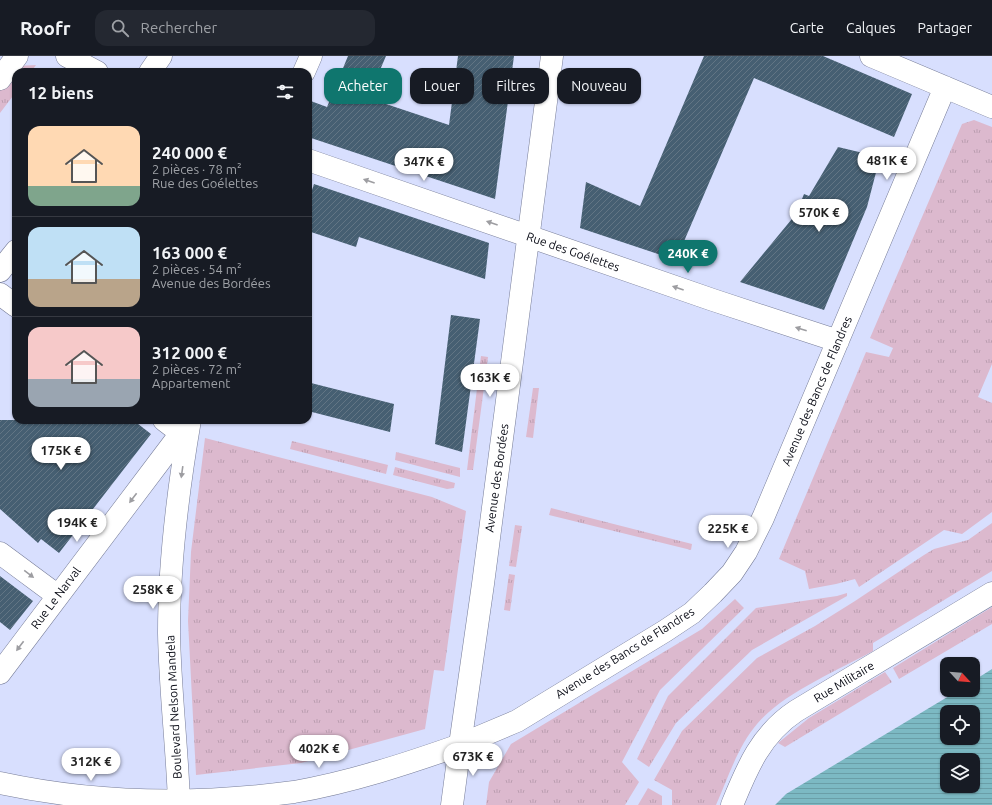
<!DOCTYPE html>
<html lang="fr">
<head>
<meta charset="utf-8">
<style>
	:root { --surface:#171b24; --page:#242831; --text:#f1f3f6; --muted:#9ea1a6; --line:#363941; --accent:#0f766e }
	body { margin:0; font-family:Ubuntu,sans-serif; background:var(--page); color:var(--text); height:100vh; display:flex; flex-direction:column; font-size:15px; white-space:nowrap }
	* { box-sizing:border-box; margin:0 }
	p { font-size:13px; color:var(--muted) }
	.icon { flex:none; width:22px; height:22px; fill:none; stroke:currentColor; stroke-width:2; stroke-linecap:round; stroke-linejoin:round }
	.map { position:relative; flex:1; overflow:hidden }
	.sheet { position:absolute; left:12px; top:12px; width:300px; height:356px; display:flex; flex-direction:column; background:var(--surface); border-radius:12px; box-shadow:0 1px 3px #0004 }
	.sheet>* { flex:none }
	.hud { position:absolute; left:324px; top:12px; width:380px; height:36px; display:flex; gap:8px }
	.needle { width:26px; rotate:116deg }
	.controls { position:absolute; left:940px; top:601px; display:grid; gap:8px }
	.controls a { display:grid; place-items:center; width:40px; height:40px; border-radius:8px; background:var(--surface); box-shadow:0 1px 3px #0004; font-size:20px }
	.price { position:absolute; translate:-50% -34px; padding:0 9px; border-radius:14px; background:#fff; color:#222; font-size:13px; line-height:26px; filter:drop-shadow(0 1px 2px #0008) }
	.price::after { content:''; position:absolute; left:50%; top:24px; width:12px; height:9px; margin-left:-6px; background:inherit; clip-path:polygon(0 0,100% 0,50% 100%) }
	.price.selected { background:var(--accent); color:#fff }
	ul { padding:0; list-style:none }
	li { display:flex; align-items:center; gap:12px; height:100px; padding:0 16px }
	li+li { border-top:1px solid var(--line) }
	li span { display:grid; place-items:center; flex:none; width:112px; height:80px; border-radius:12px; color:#555 }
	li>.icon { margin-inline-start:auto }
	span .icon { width:48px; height:48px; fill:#fffc; stroke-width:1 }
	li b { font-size:17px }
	h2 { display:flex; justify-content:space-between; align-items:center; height:48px; padding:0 16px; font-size:17px }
	.chip { padding:0 14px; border-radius:12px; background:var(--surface); box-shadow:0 1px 3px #0004; font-size:14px; line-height:36px }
	.chip.selected { background:var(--accent); color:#fff }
	header { display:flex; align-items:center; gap:24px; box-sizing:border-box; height:56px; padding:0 20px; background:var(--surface); border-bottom:1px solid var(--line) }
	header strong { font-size:19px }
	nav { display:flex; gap:22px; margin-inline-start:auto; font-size:14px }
	.search { width:280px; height:36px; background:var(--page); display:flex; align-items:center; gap:10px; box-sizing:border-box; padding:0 14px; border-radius:12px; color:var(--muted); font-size:15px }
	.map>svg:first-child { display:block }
</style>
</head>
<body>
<header>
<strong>Roofr</strong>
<div class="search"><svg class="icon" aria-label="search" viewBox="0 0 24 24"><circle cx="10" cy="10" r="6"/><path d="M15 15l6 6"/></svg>Rechercher</div>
<nav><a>Carte</a><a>Calques</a><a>Partager</a></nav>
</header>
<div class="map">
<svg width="992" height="749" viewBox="0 0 992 749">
	<defs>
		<pattern id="grass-tufts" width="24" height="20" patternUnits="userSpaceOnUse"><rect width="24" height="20" fill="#dcb9ce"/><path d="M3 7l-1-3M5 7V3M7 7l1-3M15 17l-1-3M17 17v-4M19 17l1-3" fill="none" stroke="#bb9eb0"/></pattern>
		<pattern id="water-rules" width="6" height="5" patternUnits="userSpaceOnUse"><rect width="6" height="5" fill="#7cb9c3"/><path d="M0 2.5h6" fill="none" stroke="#6a9ea7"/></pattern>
		<pattern id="building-hatch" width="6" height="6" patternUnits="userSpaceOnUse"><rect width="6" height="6" fill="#465f72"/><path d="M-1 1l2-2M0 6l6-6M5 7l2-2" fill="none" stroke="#627584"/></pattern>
	</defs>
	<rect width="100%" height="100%" fill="#d8dffe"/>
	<path fill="url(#grass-tufts)" d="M 36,9 L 31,16 L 16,16 L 16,36 L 0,57 L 0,33 L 16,10 Z
		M 974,64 L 992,71 L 992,308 L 978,341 L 992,347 L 992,456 L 962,478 L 944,474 L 859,531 L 855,523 L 836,528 L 809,533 L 805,515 L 779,503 L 866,296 L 889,301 L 893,292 L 870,282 L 962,68 Z
		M 481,300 L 488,301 L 473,414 L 467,414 Z
		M 533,332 L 539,332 L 533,382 L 526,381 Z
		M 205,382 L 432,441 L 466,455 L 444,615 L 434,614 L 425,673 L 301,707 L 196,719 L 188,565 L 191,496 Z
		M 292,385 L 388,409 L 386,418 L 290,393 Z
		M 396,396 L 460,412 L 460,421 L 395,404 Z
		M 395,411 L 455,427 L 454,432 L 447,433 L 393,419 Z
		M 551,452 L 692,488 L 691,494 L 549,459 Z
		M 992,467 L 992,515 L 873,587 L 873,595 C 838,614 782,638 757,668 C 738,690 728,722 716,749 L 672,749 L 672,734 L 654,724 L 682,675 L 757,602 L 815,570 L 855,545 L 924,499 L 934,493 L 968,484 Z
		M 515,469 L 522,470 L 516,511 L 509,510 Z
		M 509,518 L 515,519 L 510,555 L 504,554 Z
		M 847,537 L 847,540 L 752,594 L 676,667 L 649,711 L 637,703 L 668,640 L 756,552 L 837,540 Z
		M 735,543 L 744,552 L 660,634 L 622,706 L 639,726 L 625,749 L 486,749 L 489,726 L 511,688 L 687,582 L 702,573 Z
		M 992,551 L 992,568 L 899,623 L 893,612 Z
		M 885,616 L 892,626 L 785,691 L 778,687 L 809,662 Z
		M 648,732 L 662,740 L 662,749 L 638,749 Z"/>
	<path fill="url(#water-rules)" fill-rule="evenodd" d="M 992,613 L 992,749 L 775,749 L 786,738 L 959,634 L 973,634 L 973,625 ZM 947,656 L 973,656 L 973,682 L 947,682 ZM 947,704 L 973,704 L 973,730 L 947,730 Z"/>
	<path fill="url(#building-hatch)" d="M 348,0 L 386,0 L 368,42 L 449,69 L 458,0 L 514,0 L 495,143 L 308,81 L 308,44 L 327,51 Z
		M 704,0 L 823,0 L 912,38 L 894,81 L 754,22 L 676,204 L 580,172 L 586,126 L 640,150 Z
		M 838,91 L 880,101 L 867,151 L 824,254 L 740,226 L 796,158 L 804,138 L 809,140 Z
		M 314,128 L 489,187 L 485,223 L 359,181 L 356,191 L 308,175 L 308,146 Z
		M 451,259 L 480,263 L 462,396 L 435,388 Z
		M 311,327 L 394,348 L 390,376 L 308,355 L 308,340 Z
		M 0,364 L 133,364 L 151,378 L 59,497 L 41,483 L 38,487 L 0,453 Z
		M 0,520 L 33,545 L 10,574 L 0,566 Z"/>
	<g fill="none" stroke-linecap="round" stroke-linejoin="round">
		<defs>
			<path id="street" d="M 67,0 L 97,16
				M 871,0 L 992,51
				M 150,16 L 161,0
				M 304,16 L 311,0
				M 0,23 L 17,0
				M 308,104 L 713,244 L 838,285
				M 0,215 L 16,195
				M 0,238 L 16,250
				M 164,364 L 181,377 L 187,379
				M 0,497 L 58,540
				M 0,617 L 181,377
				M 460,689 L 517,665 L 665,575 L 692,557 L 713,537 L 732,517 L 746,496 L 763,462 L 945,31
				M 460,689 L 483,528 L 552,0
				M 179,746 C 177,690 170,634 169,577 C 169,506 178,434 190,364
				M 732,749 C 747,712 761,678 796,655 L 992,537"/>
			<path id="secondary" d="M 0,727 C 97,748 196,749 294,736 C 351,726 406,708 460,689 L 452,749"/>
		</defs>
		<use href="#street" stroke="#777d98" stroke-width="23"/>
		<use href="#secondary" stroke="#777d98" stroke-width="23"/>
		<use href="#street" stroke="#fff" stroke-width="22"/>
		<use href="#secondary" stroke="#fff" stroke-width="22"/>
	</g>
	<defs><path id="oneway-solid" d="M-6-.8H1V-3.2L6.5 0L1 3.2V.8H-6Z"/></defs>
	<g fill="#9d9da1">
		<use href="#oneway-solid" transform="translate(369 125) rotate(-161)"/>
		<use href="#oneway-solid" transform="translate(492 167) rotate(-161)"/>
		<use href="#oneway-solid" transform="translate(678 232) rotate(-161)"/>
		<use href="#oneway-solid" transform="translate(801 273) rotate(-162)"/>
		<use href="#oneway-solid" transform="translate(182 416) rotate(98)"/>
		<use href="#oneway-solid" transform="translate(133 442) rotate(127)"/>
		<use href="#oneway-solid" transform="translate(29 518) rotate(37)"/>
		<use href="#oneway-solid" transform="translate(20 590) rotate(127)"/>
	</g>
	<g text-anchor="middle" stroke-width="4" stroke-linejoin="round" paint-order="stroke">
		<g font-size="12" fill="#090b15" stroke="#fff">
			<text transform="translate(573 196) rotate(19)" y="4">Rue des Goélettes</text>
			<text transform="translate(817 335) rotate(-67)" y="4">Avenue des Bancs de Flandres</text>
			<text transform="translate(497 422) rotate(-82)" y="4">Avenue des Bordées</text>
			<text transform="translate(56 542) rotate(-53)" y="4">Rue Le Narval</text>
			<text transform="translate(625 597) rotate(-32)" y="4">Avenue des Bancs de Flandres</text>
			<text transform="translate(844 626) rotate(-31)" y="4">Rue Militaire</text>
			<text transform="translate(174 651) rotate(-93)" y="4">Boulevard Nelson Mandela</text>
		</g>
	</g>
</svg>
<div class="controls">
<a><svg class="needle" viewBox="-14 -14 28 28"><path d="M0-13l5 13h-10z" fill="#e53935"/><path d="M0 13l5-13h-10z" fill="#9ea1a6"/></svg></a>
<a><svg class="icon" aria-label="locate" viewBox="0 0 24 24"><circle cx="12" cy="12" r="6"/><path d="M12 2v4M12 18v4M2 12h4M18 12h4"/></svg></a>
<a><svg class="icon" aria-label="layers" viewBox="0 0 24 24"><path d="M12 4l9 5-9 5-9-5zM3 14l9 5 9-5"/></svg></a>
</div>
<b class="price" style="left:887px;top:125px">481K €</b>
<b class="price" style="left:424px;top:126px">347K €</b>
<b class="price" style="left:819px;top:177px">570K €</b>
<b class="price selected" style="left:688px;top:218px">240K €</b>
<b class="price" style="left:490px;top:342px">163K €</b>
<b class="price" style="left:61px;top:415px">175K €</b>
<b class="price" style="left:77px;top:487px">194K €</b>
<b class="price" style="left:728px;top:493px">225K €</b>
<b class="price" style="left:153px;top:554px">258K €</b>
<b class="price" style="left:319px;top:713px">402K €</b>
<b class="price" style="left:473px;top:721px">673K €</b>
<b class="price" style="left:91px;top:726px">312K €</b>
<div class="hud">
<a class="chip selected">Acheter</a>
<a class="chip">Louer</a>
<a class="chip">Filtres</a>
<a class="chip">Nouveau</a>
</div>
<section class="sheet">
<h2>12 biens<svg class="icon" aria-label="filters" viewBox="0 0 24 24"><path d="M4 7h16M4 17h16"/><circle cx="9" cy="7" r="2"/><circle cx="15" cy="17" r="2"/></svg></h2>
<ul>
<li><span style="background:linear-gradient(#ffd9b3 75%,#7fa58c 0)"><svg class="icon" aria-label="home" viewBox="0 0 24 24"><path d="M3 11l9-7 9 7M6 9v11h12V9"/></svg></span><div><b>240 000 €</b><p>2 pièces · 78 m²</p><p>Rue des Goélettes</p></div></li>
<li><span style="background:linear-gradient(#bfe0f5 65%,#b9a48a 0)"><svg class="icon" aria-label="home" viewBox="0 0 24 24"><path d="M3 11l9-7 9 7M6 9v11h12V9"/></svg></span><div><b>163 000 €</b><p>2 pièces · 54 m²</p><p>Avenue des Bordées</p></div></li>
<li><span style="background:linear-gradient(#f6c9c9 65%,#9aa5b1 0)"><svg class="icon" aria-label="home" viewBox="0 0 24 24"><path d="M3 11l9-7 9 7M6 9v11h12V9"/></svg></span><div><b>312 000 €</b><p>2 pièces · 72 m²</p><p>Appartement</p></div></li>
</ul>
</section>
</div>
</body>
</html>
